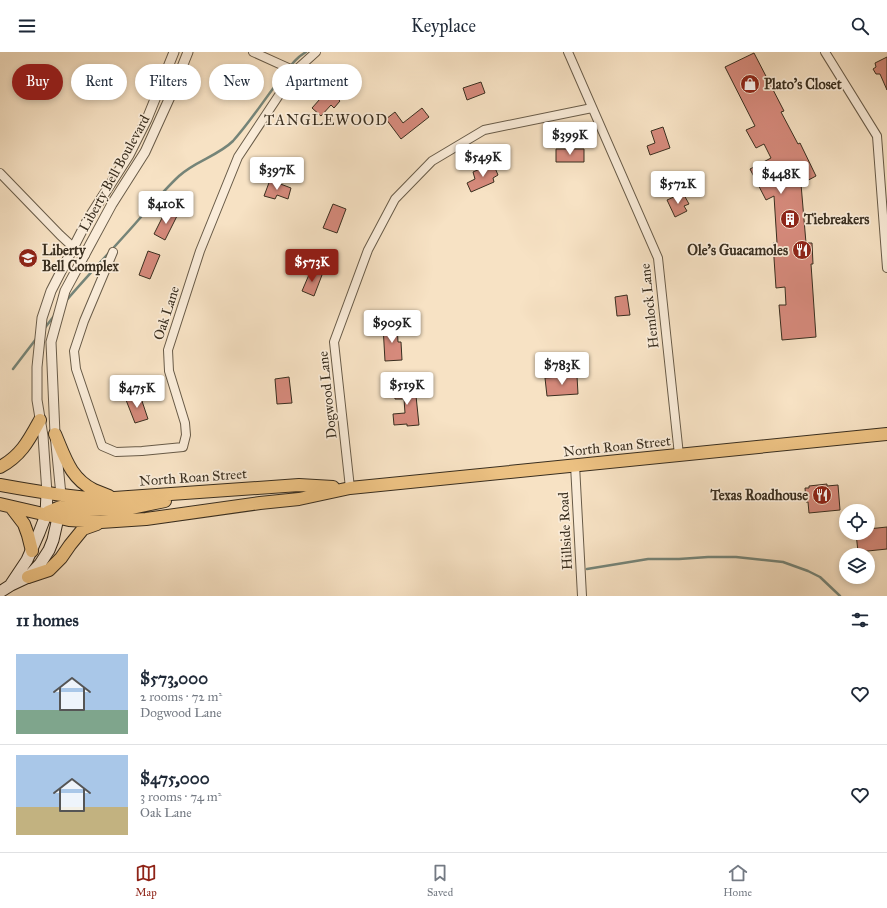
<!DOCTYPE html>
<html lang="en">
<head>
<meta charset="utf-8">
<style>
	:root { --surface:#fff; --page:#f2f2f3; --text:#1f2937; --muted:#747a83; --line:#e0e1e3; --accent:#8f2418 }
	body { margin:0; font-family:"IM FELL Great Primer",serif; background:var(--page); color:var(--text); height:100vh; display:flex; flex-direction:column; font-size:15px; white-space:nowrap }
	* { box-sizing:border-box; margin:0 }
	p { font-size:13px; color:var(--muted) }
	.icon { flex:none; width:22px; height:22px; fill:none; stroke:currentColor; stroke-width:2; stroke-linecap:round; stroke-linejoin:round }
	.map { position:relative; height:544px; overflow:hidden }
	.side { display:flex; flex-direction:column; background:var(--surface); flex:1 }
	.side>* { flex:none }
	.hud { position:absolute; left:12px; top:12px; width:400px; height:36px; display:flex; gap:8px }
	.controls { position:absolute; left:839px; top:452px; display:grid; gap:8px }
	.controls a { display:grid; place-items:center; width:36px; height:36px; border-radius:50%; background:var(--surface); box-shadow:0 2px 6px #0003; font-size:20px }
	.price { position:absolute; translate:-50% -34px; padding:0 9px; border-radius:4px; background:#fff; color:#222; font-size:13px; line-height:26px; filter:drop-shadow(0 1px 2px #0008) }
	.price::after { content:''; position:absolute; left:50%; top:24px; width:12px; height:9px; margin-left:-6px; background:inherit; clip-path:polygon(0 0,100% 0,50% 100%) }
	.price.on { background:var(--accent); color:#fff }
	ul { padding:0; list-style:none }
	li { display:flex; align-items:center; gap:12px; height:100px; padding:0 16px }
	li+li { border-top:1px solid var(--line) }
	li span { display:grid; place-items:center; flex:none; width:112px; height:80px; border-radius:0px; color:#555 }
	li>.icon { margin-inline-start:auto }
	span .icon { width:48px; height:48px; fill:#fffc; stroke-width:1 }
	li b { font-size:17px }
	h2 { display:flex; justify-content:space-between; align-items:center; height:48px; padding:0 16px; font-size:17px }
	.pill { padding:0 14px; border-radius:18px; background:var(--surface); box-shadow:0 2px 6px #0003; font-size:14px; line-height:36px }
	.pill.on { background:var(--accent); color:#fff }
	header { display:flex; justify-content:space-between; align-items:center; height:52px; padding:0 16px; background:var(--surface); font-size:18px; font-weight:600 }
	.tabs { display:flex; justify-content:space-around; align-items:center; height:56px; border-top:1px solid var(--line); background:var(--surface); font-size:11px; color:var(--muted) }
	.tabs a { display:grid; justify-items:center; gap:2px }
	.tabs .on { color:var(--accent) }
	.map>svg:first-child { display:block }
</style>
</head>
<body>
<header><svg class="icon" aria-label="menu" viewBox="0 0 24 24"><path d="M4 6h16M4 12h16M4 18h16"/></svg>Keyplace<svg class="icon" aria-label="search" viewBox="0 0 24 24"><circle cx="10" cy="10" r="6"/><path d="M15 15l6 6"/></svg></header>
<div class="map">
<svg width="887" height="544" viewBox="0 0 887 544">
	<rect width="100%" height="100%" fill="#f7e2c4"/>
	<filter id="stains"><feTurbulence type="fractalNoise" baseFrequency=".005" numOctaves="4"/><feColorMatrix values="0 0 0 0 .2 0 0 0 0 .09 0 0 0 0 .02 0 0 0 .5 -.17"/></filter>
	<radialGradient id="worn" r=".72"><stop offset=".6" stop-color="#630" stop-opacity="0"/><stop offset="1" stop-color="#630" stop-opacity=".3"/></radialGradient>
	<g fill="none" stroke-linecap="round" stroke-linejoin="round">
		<path stroke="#758478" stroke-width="2.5" d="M 65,250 C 87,224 111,199 134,173 C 149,156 163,139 179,124 C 195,109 218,104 233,89 C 252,68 267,43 285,21 C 292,12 296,6 306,0
			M 44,277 L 54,264
			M 13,317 L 36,287
			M 587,517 L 648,507 L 679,507 L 708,505 L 736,505 L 783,510 L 808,519 L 820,525 L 840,544"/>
	</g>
	<path fill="#d68a7c" stroke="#392e1f" d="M 754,1 L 784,59 L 781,60 L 798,92 L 800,91 L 816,124 L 801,132 L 806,191 L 812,191 L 813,212 L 811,212 L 816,285 L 782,288 L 779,253 L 786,253 L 785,235 L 776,236 L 773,191 L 777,191 L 774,144 L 766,148 L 750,117 L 771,106 L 764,92 L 756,96 L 746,78 L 755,74 L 725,15 Z
		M 887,5 L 887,38 L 880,22 L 876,22 L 873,17 L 876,15 L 875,11 Z
		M 481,30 L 485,41 L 467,48 L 463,36 Z
		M 328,38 L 340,49 L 334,56 L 331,53 L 321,64 L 312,56 Z
		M 422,56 L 429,65 L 401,87 L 386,67 L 395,60 L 403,71 Z
		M 663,75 L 670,96 L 650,103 L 647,94 L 655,91 L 651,79 Z
		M 556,97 L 584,97 L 584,110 L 556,110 Z
		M 493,111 L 498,123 L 493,126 L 494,130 L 471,140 L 467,131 L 475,127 L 473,120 Z
		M 270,128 L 291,136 L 288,147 L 277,143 L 275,147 L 264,144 Z
		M 683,141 L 689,152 L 684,154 L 687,159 L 675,165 L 667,148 Z
		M 333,152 L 346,157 L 337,181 L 323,176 Z
		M 166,158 L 177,164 L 165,188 L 154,182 Z
		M 148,199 L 160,203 L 150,227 L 139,223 Z
		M 311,218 L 322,223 L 314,244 L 302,239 Z
		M 627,243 L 630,263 L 617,264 L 615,245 Z
		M 397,273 L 398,290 L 401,290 L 402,308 L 385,309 L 383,274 Z
		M 577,324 L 578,342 L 547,344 L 545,326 Z
		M 289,325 L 292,351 L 277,352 L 275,327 Z
		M 415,334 L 419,373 L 407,374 L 407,372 L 394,373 L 393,362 L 405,361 L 404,347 L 395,347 L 394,335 Z
		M 140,343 L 148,367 L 135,371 L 126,348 Z
		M 827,432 L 827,434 L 838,433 L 840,458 L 809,461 L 808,450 L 806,450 L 805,436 L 809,436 L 809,434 Z
		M 887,475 L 887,497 L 858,500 L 856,481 L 868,481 L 868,477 Z"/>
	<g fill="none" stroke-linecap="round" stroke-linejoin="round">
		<defs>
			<path id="minor" d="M 253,0 L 295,19
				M 568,0 L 658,206 L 679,403
				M 825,0 L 877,84 L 887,216
				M 0,121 L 60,183 L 74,196 L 85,203
				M 113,200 L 84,269 L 74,299 L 76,317 L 102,394 L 116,400 L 142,399 L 183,395 L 186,383 L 185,371 L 169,319 L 168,298 L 200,199 L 238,105 L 295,19 L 316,0
				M 575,413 L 582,544
				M 350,436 L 334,290 L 368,198 L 395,147 L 432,109 L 484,78 L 592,56"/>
			<path id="tertiary" d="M 47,441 L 43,384 L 37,348 L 37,315 L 42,266 L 51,239 L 87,169 L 129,103 L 147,67 L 174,0
				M 61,443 L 55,382 L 51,290 L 65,239 L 112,152 L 145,100 L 170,45 L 188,0"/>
			<path id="secondary" d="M 11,532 L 27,508 L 39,481 L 46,463 L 47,441
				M 0,540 L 11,533 L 28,525 L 40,512 L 49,498 L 53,488 L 60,457"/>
			<path id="primary" d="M 55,382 C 65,405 70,426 94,438 C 99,440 104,442 109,444
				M 0,415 C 21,404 29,388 40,368
				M 0,433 C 33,439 66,445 100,447 L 299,433 L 333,435
				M 0,452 L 69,468 L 101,470 L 146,467 L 260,451 L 299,447 L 350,436 L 887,382
				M 11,455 L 24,472 L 28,483 L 32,499
				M 46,463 L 48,460 L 60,455 L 89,458 L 126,457 L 165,449
				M 28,525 L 49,518 L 61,506 L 70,493 L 83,477 L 97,472"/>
		</defs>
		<use href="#minor" stroke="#685b48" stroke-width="10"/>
		<use href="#tertiary" stroke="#685b48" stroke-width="11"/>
		<use href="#secondary" stroke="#392e1f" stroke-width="13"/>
		<use href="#primary" stroke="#392e1f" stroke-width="14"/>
		<use href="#minor" stroke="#faecd9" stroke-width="8"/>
		<use href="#tertiary" stroke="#faecd9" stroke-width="9"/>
		<use href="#secondary" stroke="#faecd9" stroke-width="11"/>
		<use href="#primary" stroke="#ecc182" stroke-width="12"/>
	</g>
	<defs>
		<symbol id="shop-disc" viewBox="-11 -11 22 22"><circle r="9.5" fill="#8f2418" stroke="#faecd9"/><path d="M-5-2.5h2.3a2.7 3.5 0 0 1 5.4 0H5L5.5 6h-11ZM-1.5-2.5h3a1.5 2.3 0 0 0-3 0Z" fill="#fff"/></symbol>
		<symbol id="building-disc" viewBox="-11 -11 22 22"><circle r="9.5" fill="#8f2418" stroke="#faecd9"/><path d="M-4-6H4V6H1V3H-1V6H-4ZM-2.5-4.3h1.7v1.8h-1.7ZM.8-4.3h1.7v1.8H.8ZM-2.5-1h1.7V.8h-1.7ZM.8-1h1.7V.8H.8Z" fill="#fff"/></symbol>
		<symbol id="restaurant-disc" viewBox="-11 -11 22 22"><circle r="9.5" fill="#8f2418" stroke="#faecd9"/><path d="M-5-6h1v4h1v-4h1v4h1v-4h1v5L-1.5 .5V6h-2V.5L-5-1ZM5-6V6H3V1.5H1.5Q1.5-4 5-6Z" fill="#fff"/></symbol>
		<symbol id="school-disc" viewBox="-11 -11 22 22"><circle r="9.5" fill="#8f2418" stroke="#faecd9"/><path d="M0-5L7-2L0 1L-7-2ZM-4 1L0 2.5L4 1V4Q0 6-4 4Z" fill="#fff"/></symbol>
	</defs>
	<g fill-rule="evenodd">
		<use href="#shop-disc" x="739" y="21" width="22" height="22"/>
		<use href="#building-disc" x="779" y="156" width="22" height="22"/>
		<use href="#restaurant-disc" x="791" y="187" width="22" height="22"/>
		<use href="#school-disc" x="17" y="195" width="22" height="22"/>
		<use href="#restaurant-disc" x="811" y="432" width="22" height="22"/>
	</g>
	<g text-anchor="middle" stroke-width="3.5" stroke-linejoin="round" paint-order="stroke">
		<g font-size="14" font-weight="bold" fill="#392e1f" stroke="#faecd9" text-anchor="start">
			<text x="764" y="37">Plato's Closet</text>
			<text x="804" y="172">Tiebreakers</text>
			<text x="42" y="203">Liberty<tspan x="42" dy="16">Bell Complex</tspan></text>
			<text x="788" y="203" text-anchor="end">Ole's Guacamoles</text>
			<text x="808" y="448" text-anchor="end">Texas Roadhouse</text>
		</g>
		<g font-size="14" fill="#392e1f" stroke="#faecd9">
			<text transform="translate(114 121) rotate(-61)" y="5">Liberty Bell Boulevard</text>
			<text transform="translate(649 254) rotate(-96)" y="5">Hemlock Lane</text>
			<text transform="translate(166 261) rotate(-72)" y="5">Oak Lane</text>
			<text transform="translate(327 343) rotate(-96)" y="5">Dogwood Lane</text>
			<text transform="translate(617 394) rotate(-6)" y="5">North Roan Street</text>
			<text transform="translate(193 425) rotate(-4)" y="5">North Roan Street</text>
			<text transform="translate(565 479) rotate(-93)" y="5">Hillside Road</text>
		</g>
		<g font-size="15" letter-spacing="1" fill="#392e1f" stroke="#faecd9">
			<text x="326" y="73">TANGLEWOOD</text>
		</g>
	</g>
	<rect width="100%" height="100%" filter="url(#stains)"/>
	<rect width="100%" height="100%" fill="url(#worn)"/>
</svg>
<div class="controls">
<a><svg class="icon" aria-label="locate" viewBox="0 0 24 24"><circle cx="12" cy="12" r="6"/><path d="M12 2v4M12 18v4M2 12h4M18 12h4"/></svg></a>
<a><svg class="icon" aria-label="layers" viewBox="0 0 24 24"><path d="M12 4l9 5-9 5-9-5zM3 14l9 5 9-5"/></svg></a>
</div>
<b class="price" style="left:570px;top:104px">$399K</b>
<b class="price" style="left:483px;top:126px">$549K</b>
<b class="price" style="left:277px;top:139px">$397K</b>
<b class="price" style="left:781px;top:143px">$448K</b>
<b class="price" style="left:678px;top:153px">$572K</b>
<b class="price" style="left:166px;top:173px">$410K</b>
<b class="price on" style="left:312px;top:231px">$573K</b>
<b class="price" style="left:392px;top:292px">$909K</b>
<b class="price" style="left:562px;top:334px">$783K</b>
<b class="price" style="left:407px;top:354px">$519K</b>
<b class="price" style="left:137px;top:357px">$475K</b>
<div class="hud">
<a class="pill on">Buy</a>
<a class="pill">Rent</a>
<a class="pill">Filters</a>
<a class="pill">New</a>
<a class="pill">Apartment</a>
</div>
</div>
<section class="side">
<h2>11 homes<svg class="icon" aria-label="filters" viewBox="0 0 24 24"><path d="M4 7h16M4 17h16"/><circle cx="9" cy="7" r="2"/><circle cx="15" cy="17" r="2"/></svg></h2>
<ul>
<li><span style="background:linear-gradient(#a9c7e8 70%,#7fa58c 0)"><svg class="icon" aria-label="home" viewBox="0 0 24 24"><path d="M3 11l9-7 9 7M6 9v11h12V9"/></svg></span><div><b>$573,000</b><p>2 rooms · 72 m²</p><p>Dogwood Lane</p></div><svg class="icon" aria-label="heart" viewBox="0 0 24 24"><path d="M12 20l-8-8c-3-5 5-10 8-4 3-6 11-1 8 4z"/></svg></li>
<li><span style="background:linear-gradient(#a9c7e8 65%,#c2b280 0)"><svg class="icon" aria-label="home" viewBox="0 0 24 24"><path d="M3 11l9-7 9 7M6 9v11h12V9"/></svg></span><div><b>$475,000</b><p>3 rooms · 74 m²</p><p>Oak Lane</p></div><svg class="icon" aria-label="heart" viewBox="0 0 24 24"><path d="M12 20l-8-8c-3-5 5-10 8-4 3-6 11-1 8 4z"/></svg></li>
</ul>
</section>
<nav class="tabs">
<a class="on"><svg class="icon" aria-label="map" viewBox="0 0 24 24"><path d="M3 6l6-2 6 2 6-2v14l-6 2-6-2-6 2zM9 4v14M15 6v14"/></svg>Map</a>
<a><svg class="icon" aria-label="saved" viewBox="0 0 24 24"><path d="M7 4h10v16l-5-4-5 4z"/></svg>Saved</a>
<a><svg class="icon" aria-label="home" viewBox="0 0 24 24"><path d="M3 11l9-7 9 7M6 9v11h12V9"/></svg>Home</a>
</nav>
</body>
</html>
